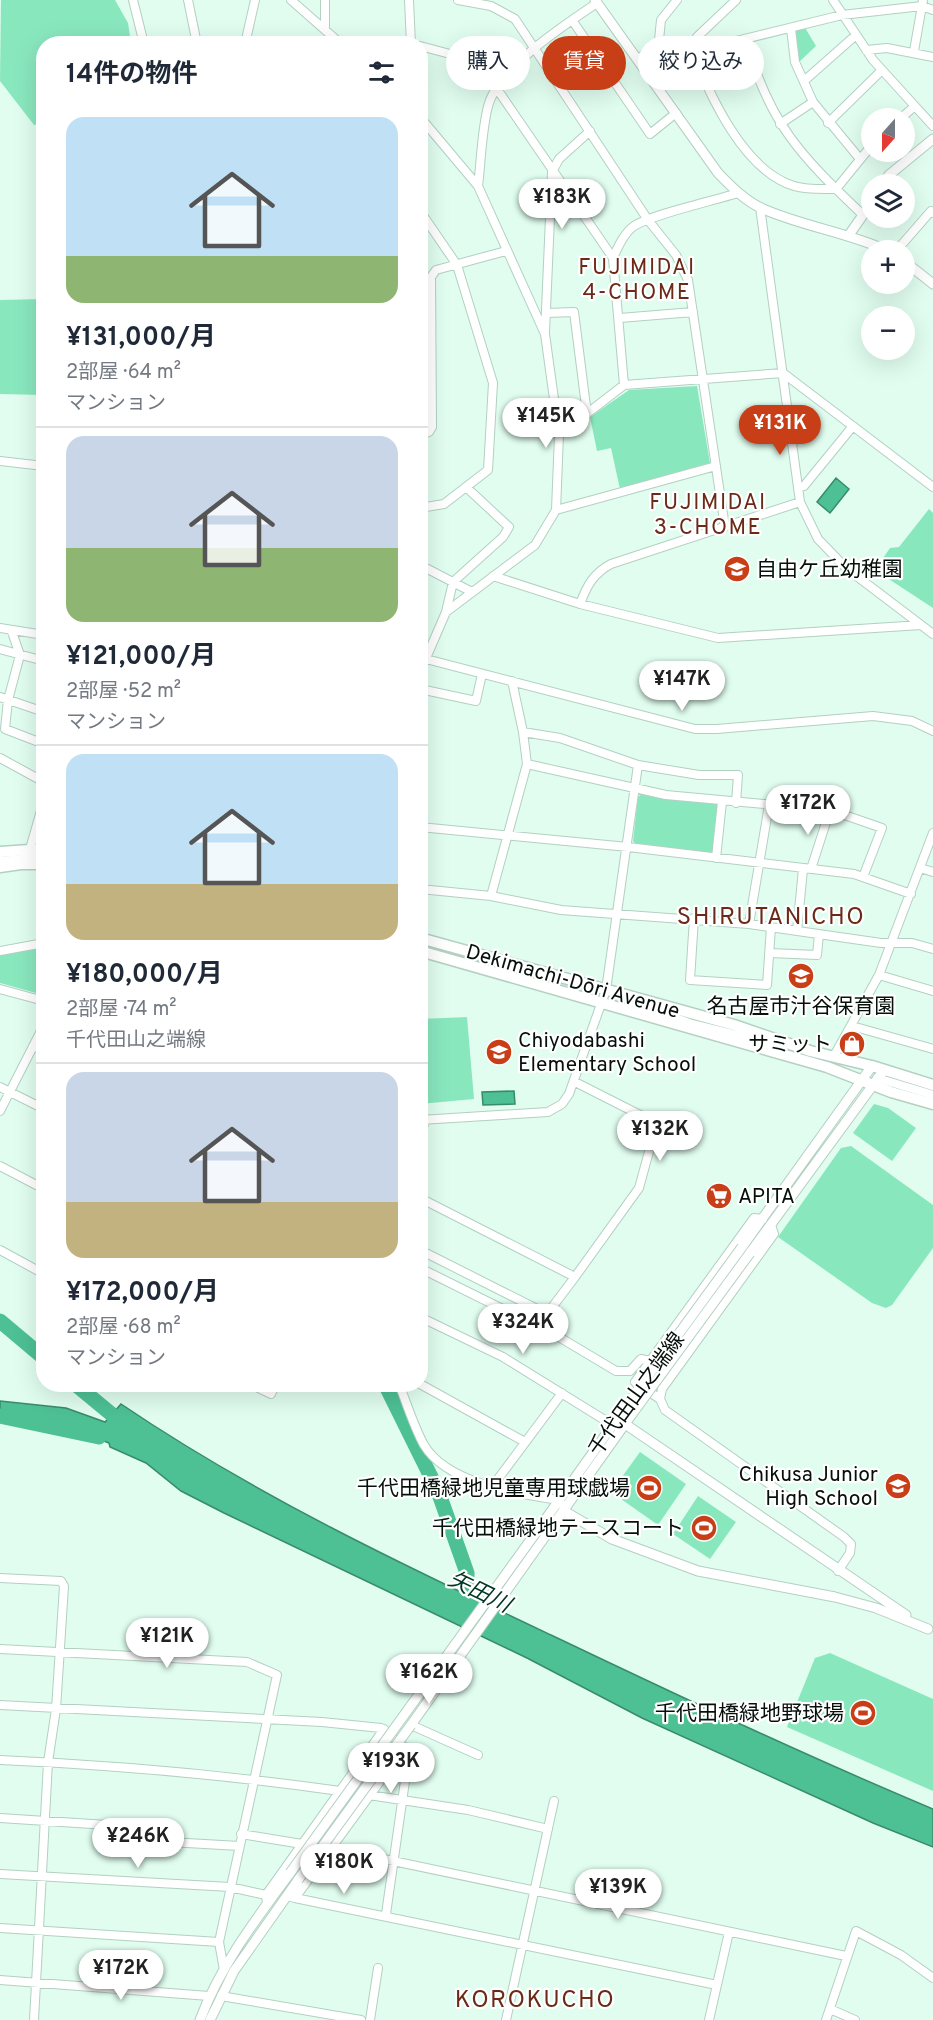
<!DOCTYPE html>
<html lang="ja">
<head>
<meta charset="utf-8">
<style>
	:root { --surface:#fff; --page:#f6f6f7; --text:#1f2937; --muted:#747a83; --line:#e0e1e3; --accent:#c73e17 }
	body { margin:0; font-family:Overpass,"Noto Sans JP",sans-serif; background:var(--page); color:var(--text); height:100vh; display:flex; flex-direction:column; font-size:22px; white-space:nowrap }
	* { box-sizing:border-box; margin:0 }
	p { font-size:20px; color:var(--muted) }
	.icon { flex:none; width:33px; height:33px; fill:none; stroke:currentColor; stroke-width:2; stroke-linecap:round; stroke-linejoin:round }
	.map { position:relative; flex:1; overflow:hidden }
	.side { position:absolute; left:36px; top:36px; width:392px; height:1356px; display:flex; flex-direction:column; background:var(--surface); border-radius:24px; box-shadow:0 6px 24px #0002 }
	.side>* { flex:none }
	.hud { position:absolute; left:446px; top:36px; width:398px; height:54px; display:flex; gap:12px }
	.needle { width:39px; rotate:201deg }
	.buttons { position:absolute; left:861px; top:108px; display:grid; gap:12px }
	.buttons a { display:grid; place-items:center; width:54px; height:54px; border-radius:50%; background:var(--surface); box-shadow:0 6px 24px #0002; font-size:30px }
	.price { position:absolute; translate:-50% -51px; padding:0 14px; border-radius:21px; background:#fff; color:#222; font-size:20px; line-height:39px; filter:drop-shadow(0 2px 3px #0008) }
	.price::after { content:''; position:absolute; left:50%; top:36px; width:18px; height:14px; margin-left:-9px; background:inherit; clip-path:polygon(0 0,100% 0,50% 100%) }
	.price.active { background:var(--accent); color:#fff }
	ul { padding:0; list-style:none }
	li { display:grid; align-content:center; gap:12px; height:318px; padding:0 30px }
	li+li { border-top:2px solid var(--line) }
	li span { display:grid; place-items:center; height:186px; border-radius:18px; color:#555 }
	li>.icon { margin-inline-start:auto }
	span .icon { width:108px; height:108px; fill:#fffc; stroke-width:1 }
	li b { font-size:26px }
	h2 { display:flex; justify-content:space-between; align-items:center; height:72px; padding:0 30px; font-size:26px }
	.tag { padding:0 21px; border-radius:27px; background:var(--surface); box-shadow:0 6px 24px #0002; font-size:21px; line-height:54px }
	.tag.active { background:var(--accent); color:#fff }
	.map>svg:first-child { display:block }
</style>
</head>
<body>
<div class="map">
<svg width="933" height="2020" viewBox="0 0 933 2020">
	<rect width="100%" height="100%" fill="#e0fdef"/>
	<path fill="#89e7be" d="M 1,0 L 115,0 L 128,23 L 131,43 L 44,44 L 43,124 L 34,125 L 0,81 Z
		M 804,26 L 816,46 L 798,63 L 794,29 Z
		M 43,299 L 43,395 L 0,394 L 0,300 Z
		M 697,386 L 710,463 L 620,489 L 611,448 L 597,451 L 590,417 L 629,390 Z
		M 929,509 L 933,513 L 933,608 L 875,570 L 890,548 L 899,547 Z
		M 642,794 L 716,804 L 719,807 L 715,851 L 712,853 L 636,844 L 633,841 L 638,797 Z
		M 43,946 L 43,995 L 0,983 L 0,954 Z
		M 467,1017 L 474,1099 L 420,1104 L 420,1019 Z
		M 874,1104 L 888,1108 L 916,1128 L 892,1161 L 853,1133 Z
		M 851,1146 L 933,1205 L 933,1248 L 892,1305 L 886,1308 L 872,1303 L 778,1237 L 841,1148 Z
		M 640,1452 L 686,1484 L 658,1525 L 611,1492 Z
		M 698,1496 L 736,1522 L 710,1559 L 673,1534 Z
		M 830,1653 L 933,1699 L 933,1791 L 787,1727 L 815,1658 Z"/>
	<path fill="#4dc094" stroke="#388b6b" stroke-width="1.5" d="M 836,478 L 849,489 L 830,513 L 817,502 Z
		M 514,1091 L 515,1104 L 483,1105 L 482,1092 Z
		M 0,1401 L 66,1408 L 105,1422 L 121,1404 C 257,1496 403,1565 551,1635 C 677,1695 804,1755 933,1809 L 933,1847 L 873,1823 L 642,1718 L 527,1658 L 224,1513 L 181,1491 L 146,1463 L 110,1447 L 109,1443 L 75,1430 L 0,1419 Z"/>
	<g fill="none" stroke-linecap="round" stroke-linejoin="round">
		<path stroke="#4dc094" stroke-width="15" d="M 0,1321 L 44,1358
			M 75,1384 L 121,1422 L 124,1428
			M 385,1384 L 438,1491 L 467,1573 L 467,1607
			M 0,1416 L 99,1437"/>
		<defs>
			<path id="minor" d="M 133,0 L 144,44
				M 188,0 L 197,44
				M 291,0 L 341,44
				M 325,0 L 325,29
				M 409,0 L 411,44
				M 458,0 L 491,6 L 515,19 L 648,220 L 676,255 L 688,280 L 725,527
				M 736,0 L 697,37 L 692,52 C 711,97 744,171 794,186 C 808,190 822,189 836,189 L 872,145
				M 833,0 L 873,60 L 933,126
				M 572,20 L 650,134 L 676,113
				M 791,29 L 795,62 L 813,102 L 860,159
				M 746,40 C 769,124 802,157 863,215
				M 245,44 L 255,0
				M 420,46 L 450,54 L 497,89 L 613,258
				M 658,50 L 661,20 L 677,0
				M 866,50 L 887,48 L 933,57
				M 914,51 L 923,0
				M 638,58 L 658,50 L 692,52 L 842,15 L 922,6 L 933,10
				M 804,81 L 856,35
				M 420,117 L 478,186 L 545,334 L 559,435 L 556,510 L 535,545 L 446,612 L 420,672
				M 901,118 L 915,106
				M 828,123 L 882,70
				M 780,124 L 813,102
				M 478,186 C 481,163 482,124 489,103 C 501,66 566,24 597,3
				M 760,207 L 800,502 L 818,539 L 846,568 L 933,634
				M 420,211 L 457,265 L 493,383 L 488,470 L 444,504 L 420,508
				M 897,250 L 931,211 L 933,213
				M 546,313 L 574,312 L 587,414
				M 620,318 L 693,312
				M 545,332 L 552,172 L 559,159 L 590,131
				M 624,385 L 613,258 C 618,247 624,233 634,226 C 653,214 713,201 738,193
				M 420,435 L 429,432 L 432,427 L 431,277 L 436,270 L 506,251
				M 559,435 L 624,385 L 783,373 L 933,487
				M 0,461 L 44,466
				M 798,488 L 804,486 L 853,426
				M 556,510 L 716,466
				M 420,565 L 472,592
				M 493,576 L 580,604 L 718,638 L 921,625
				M 580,604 C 587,585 594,573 611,564 L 800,502
				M 446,612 L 453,582 L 503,537 L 509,527 L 466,487
				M 0,628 L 44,635
				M 12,632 L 20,655 L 8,700 L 5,729 L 44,744
				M 0,649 L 44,661
				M 426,659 L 695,729 L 717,729 L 873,716 L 912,721 L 933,731
				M 420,689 L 476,701 L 482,674
				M 0,697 L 44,712
				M 0,758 L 44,782
				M 527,764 L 666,795 L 830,810 L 882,828 L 863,877
				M 638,765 L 699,775 L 738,775 L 736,803
				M 420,827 L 628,847 L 854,874 L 911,894
				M 716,858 L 722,802
				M 0,861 L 44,857
				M 31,864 L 30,849 L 44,800
				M 920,868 L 933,872
				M 811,869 L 830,810
				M 420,889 L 491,896 L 561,910 L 749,924 L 881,943 L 912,943 L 933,949
				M 491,896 L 527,764 L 523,732 L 512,681
				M 694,918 L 690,980 L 767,985 L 771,927
				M 749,924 L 769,805
				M 797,931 L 803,869
				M 0,951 L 44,943
				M 770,953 L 817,955 L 819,934
				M 879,975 L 933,991
				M 0,989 L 44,1001
				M 629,1001 L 692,1024 L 781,1046
				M 852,1026 L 933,1049
				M 33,1046 L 44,1051
				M 834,1056 L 879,975 L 933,833
				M 877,1078 L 933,1095
				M 575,1082 L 654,1122 L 656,1126 L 639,1188 L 575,1277
				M 0,1087 L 44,1109
				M 0,1111 L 44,1025
				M 420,1120 L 548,1112 L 562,1104 L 569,1094 L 606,990 L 638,765 L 560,738 L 523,732
				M 420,1133 L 426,1120
				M 0,1166 L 44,1189
				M 420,1198 L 575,1277 L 547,1314 L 420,1250
				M 771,1225 L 774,1234 L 662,1389 L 660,1399 L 665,1410 L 844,1537 L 851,1544 L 850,1553 L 838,1571
				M 0,1250 L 44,1274
				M 420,1268 L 559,1337 L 616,1371 L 630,1371 L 641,1359 L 650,1361
				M 420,1317 L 503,1357 L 603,1419 L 619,1423
				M 250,1384 L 271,1394 L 276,1384
				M 399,1384 C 407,1404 414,1427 424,1445 C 447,1484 519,1494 559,1500 L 562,1505
				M 420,1384 L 525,1442
				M 660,1399 L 635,1382 L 754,1218 L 763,1219
				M 492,1487 L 562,1393
				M 0,1578 L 61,1581 L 64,1586 L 56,1709 L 48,1762 L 34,2020
				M 0,1649 L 247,1662 L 277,1675 L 219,1942 L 224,1970
				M 0,1705 L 322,1722 L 381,1728 L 409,1753 L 386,1914
				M 411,1725 L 478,1755
				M 0,1760 C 114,1765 227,1775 340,1791
				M 369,1795 L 468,1810 L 548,1829
				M 0,1818 L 153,1828 L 152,1841 L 239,1846
				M 241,1834 L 302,1844
				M 331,1848 L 846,1956
				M 0,1874 L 230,1887 L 266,1895 L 267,1904
				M 266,1895 L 384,1729
				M 291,1897 L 295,1898 L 405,1747
				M 295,1898 L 717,1985
				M 0,1928 L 219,1942
				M 0,1980 L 209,1996
				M 221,1996 L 361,2020
				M 830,2009 L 855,2020
				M 370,2020 L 378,1968
				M 506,2020 L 554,1801
				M 709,2020 L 729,1932
				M 826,2020 L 856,1931 L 901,1955 L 933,1978"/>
			<path id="tertiary" d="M 595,0 L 718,173 C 731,186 744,200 761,208 C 801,226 846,232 886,250
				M 883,184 L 889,175 L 933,139
				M 849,235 L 872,202
				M 904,261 L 933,284
				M 742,1247 L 872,1066
				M 750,1253 L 884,1070
				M 625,1424 L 906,1615
				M 564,1511 L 612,1539 L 698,1571 L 835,1597 L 876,1608 L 928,1629
				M 545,1520 L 624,1409
				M 411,1725 L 632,1414
				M 200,2020 C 220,1966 256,1919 290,1873
				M 210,2020 L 234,1971 L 298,1880"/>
			<path id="secondary" d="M 0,852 L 44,849
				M 0,867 L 21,864 L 44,864
				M 420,938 L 734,1025 L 810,1051 L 872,1066 L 933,1085
				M 420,951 L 827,1067 L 891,1092 L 933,1104"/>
		</defs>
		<use href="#minor" stroke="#b3d0c2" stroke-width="10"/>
		<use href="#tertiary" stroke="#b3d0c2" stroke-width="11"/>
		<use href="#secondary" stroke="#b3d0c2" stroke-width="13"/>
		<use href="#minor" stroke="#fff" stroke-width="8"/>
		<use href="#tertiary" stroke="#fff" stroke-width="9"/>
		<use href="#secondary" stroke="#fff" stroke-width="10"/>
		<defs>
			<path id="tertiary-bridge" d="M 624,1409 L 742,1247
				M 632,1414 L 750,1253
				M 290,1873 L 545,1520
				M 298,1880 L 411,1725"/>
		</defs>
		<use href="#tertiary-bridge" stroke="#b3d0c2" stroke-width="11" stroke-linecap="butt"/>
		<use href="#tertiary-bridge" stroke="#fff" stroke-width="9"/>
	</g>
	<defs>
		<symbol id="school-disc" viewBox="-11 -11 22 22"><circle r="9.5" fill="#c73e17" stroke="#fff"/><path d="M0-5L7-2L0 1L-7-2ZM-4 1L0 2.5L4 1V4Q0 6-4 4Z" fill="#fff"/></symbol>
		<symbol id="shop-disc" viewBox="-11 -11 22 22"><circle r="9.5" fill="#c73e17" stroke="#fff"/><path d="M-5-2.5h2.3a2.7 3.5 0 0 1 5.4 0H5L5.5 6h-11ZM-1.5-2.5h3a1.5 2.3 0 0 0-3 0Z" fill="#fff"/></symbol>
		<symbol id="supermarket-disc" viewBox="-11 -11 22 22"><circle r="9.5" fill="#c73e17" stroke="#fff"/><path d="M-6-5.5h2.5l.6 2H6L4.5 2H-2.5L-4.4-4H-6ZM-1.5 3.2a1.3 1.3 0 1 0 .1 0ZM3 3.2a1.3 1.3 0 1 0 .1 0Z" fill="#fff"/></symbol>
		<symbol id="stadium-disc" viewBox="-11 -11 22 22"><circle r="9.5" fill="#c73e17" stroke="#fff"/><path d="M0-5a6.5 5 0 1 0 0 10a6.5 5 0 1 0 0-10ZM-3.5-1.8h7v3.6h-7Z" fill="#fff"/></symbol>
	</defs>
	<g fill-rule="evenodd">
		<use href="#school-disc" x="722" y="554" width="30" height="30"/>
		<use href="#school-disc" x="786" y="961" width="30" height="30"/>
		<use href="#shop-disc" x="837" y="1029" width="30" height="30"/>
		<use href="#school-disc" x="484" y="1037" width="30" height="30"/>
		<use href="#supermarket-disc" x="704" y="1181" width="30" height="30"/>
		<use href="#school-disc" x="883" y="1471" width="30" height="30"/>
		<use href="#stadium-disc" x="634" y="1473" width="30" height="30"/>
		<use href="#stadium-disc" x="689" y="1513" width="30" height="30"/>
		<use href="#stadium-disc" x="848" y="1698" width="30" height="30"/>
	</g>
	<g text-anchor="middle" stroke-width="4.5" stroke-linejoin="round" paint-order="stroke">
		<g font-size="21" fill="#06100b" stroke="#fff" text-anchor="end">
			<text x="756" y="576" text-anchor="start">自由ケ丘幼稚園</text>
			<text x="801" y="1013" text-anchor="middle">名古屋市汁谷保育園</text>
			<text x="518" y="1047" text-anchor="start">Chiyodabashi<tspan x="518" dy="24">Elementary School</tspan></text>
			<text x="832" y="1051">サミット</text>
			<text x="738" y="1203" text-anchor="start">APITA</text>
			<text x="878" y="1481">Chikusa Junior<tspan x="878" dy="24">High School</tspan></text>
			<text x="630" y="1495">千代田橋緑地児童専用球戯場</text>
			<text x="684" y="1535">千代田橋緑地テニスコート</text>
			<text x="844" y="1720">千代田橋緑地野球場</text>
		</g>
		<g font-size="21" fill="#06100b" stroke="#fff">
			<text transform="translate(573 981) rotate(16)" y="7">Dekimachi-Dōri Avenue</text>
			<text transform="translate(636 1394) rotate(-54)" y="7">千代田山之端線</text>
		</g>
		<g font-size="22" letter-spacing="1.5" fill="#6c2918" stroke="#fff">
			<text x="637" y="274">FUJIMIDAI<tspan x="637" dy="25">4-CHOME</tspan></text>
			<text x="708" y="509">FUJIMIDAI<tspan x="708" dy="25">3-CHOME</tspan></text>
		</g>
		<g font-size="22" font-style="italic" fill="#013624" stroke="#fff">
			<text transform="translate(480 1591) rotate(26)" y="8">矢田川</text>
		</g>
		<g font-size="24" letter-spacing="1.5" fill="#6c2918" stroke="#fff">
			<text x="771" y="924">SHIRUTANICHO</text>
			<text x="535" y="2007">KOROKUCHO</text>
		</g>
	</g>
</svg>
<div class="buttons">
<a><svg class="needle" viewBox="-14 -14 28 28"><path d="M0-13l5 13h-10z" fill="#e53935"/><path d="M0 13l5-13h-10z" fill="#747a83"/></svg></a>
<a><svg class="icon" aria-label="layers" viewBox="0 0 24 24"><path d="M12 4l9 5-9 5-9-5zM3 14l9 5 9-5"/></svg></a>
<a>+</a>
<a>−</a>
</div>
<b class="price" style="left:562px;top:230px">¥183K</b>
<b class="price" style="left:546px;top:449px">¥145K</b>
<b class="price active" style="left:780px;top:456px">¥131K</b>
<b class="price" style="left:682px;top:712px">¥147K</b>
<b class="price" style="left:808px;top:836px">¥172K</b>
<b class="price" style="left:660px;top:1162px">¥132K</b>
<b class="price" style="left:523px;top:1355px">¥324K</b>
<b class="price" style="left:167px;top:1669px">¥121K</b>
<b class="price" style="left:429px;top:1705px">¥162K</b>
<b class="price" style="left:391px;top:1794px">¥193K</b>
<b class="price" style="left:138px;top:1869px">¥246K</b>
<b class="price" style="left:344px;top:1895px">¥180K</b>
<b class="price" style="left:618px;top:1920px">¥139K</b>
<b class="price" style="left:121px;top:2001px">¥172K</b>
<div class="hud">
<a class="tag">購入</a>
<a class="tag active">賃貸</a>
<a class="tag">絞り込み</a>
</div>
<section class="side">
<h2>14件の物件<svg class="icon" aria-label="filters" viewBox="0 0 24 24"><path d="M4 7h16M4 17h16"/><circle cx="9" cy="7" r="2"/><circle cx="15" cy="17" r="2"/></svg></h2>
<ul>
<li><span style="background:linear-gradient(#bfe0f5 75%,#8fb573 0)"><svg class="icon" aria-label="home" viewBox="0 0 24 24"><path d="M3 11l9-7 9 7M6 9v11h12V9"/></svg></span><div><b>¥131,000/月</b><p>2部屋 · 64 m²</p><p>マンション</p></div></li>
<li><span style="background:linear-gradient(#c9d6e8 60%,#8fb573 0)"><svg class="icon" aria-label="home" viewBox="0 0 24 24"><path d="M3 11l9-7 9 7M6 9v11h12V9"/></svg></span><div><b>¥121,000/月</b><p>2部屋 · 52 m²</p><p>マンション</p></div></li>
<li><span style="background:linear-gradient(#bfe0f5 70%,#c2b280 0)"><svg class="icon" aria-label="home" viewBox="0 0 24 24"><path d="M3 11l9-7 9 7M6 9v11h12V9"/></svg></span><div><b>¥180,000/月</b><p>2部屋 · 74 m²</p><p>千代田山之端線</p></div></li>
<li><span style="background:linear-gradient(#c9d6e8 70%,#c2b280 0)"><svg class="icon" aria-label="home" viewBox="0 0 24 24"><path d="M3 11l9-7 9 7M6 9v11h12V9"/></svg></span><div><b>¥172,000/月</b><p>2部屋 · 68 m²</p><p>マンション</p></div></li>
</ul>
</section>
</div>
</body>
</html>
